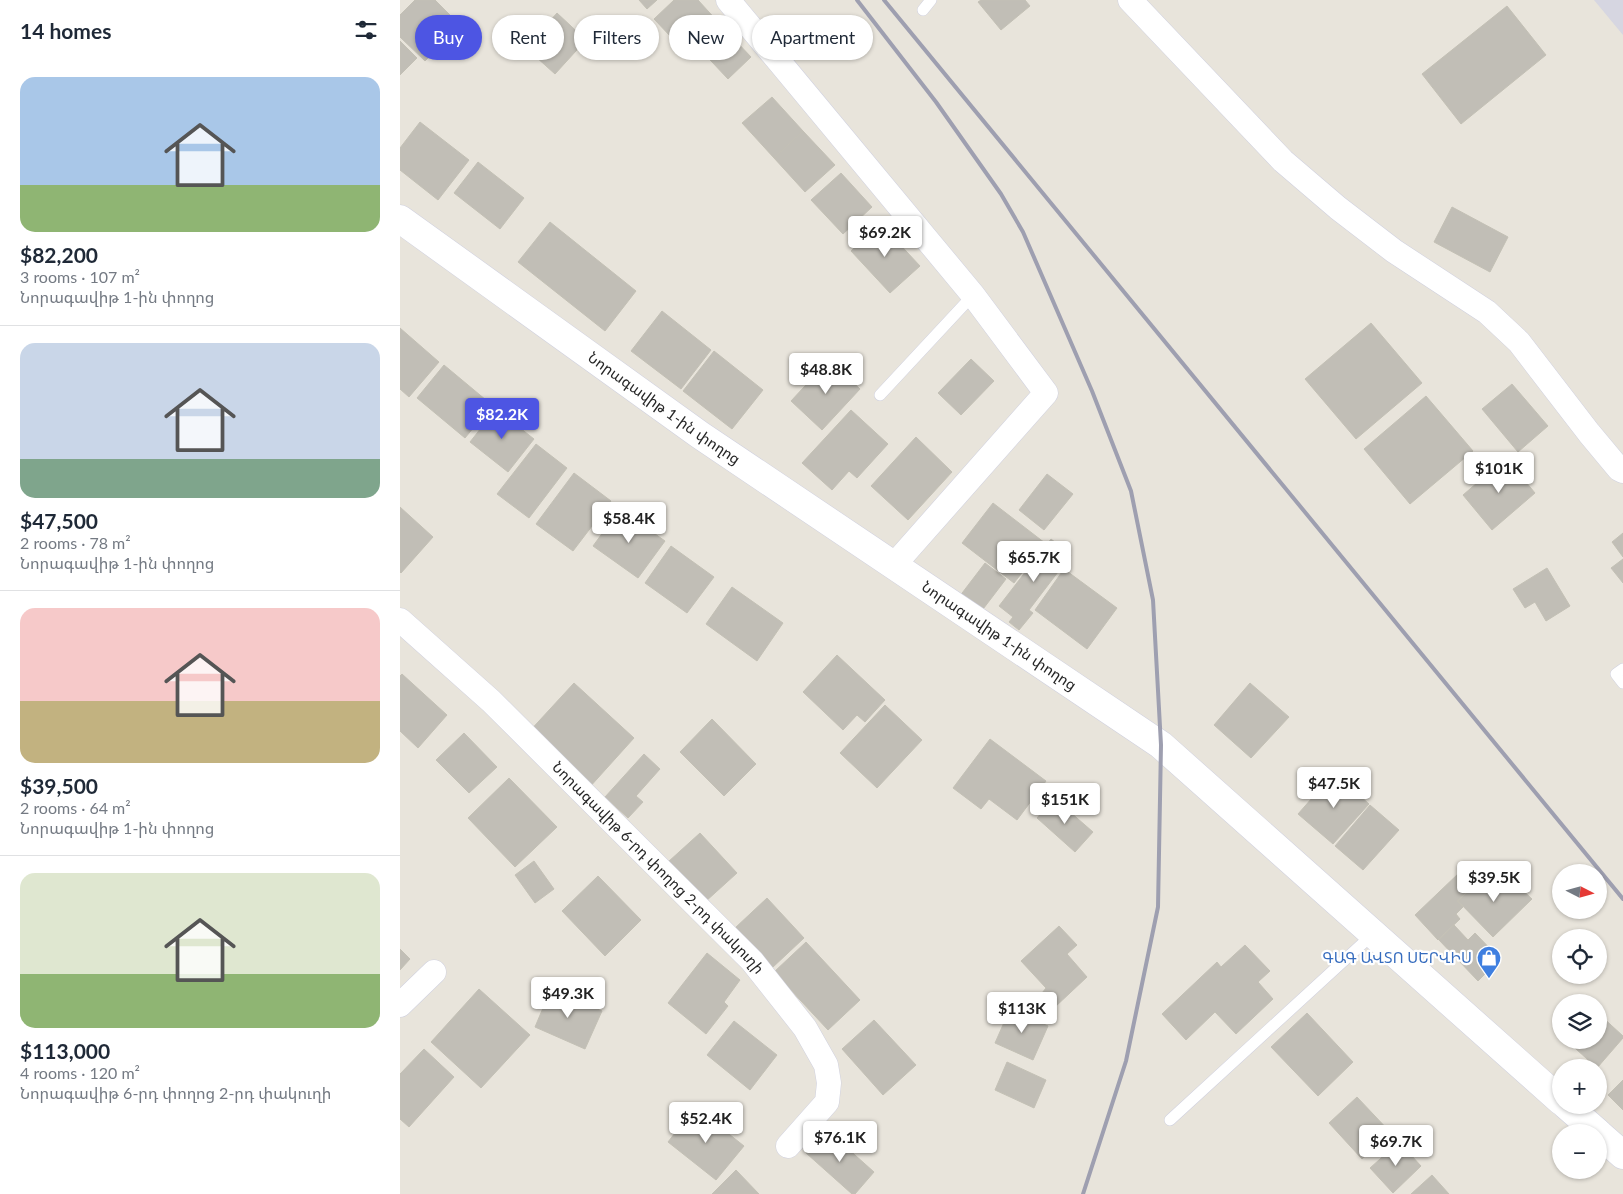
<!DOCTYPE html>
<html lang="en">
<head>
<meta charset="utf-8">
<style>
	:root { --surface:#fff; --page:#f2f2f3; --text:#1f2937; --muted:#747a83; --line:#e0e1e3; --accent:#4d55e3 }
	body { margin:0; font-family:Lato,"Noto Sans Armenian",sans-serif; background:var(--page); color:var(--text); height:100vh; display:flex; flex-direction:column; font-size:19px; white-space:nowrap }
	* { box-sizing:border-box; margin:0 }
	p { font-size:16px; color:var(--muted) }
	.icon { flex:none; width:28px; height:28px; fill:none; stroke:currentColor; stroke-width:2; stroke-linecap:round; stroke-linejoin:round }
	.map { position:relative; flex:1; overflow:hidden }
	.sheet { display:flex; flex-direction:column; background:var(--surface); width:400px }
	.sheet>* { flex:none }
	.top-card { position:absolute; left:15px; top:15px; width:475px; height:45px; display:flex; gap:10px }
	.needle { width:32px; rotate:96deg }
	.tools { position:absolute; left:1152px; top:864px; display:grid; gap:10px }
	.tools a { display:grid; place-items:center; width:55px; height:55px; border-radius:50%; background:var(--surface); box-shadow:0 1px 4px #0004; font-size:25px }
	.price { position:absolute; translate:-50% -42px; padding:0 11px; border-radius:5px; background:#fff; color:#222; font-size:16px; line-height:32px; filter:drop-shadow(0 1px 2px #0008) }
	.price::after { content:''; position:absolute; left:50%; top:30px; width:15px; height:11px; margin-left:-8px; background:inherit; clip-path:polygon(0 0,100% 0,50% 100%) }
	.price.active { background:var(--accent); color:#fff }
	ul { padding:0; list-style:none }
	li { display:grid; align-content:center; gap:10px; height:265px; padding:0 20px }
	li+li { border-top:1px solid var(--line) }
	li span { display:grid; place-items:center; height:155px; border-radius:15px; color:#555 }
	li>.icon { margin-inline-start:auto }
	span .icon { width:90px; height:90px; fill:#fffc; stroke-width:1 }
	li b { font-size:21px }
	h2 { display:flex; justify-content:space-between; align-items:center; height:60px; padding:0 20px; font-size:21px }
	.pill { padding:0 18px; border-radius:22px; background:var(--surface); box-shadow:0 1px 4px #0004; font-size:18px; line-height:45px }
	.pill.active { background:var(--accent); color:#fff }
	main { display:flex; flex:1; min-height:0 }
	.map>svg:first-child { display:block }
</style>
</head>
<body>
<main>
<section class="sheet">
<h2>14 homes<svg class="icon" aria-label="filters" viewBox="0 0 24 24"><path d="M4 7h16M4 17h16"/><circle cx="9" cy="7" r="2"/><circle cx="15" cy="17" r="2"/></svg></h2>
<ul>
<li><span style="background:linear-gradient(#a9c7e8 70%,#8fb573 0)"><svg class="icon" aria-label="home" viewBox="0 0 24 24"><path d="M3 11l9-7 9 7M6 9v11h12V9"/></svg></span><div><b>$82,200</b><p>3 rooms · 107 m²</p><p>Նորագավիթ 1-ին փողոց</p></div></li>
<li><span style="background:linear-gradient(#c9d6e8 75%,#7fa58c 0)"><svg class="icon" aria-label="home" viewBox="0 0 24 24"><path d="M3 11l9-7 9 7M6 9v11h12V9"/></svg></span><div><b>$47,500</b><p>2 rooms · 78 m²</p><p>Նորագավիթ 1-ին փողոց</p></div></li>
<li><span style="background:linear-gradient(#f6c9c9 60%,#c2b280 0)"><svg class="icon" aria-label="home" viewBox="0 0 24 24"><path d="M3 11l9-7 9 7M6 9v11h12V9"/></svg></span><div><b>$39,500</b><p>2 rooms · 64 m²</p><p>Նորագավիթ 1-ին փողոց</p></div></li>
<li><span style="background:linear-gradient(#dfe7d0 65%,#8fb573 0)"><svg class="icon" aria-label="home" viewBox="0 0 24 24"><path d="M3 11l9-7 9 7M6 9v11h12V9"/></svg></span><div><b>$113,000</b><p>4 rooms · 120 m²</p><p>Նորագավիթ 6-րդ փողոց 2-րդ փակուղի</p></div></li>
</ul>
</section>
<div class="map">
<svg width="1223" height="1194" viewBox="0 0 1223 1194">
	<rect width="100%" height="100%" fill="#e8e4db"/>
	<path fill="#d6d6e1" d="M 1194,0 L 1223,0 L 1223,35 Z"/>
	<path fill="#c1beb6" stroke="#c3c0b5" d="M 15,0 L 35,0 L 60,25 L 25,61 L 0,37 L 0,15 Z
		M 239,0 L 257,0 L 247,9 Z
		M 274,0 L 298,0 L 319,23 L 292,47 L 279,32 L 272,38 L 254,19 Z
		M 581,0 L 625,0 L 630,6 L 601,30 L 578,2 Z
		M 1107,6 L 1146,55 L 1061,124 L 1022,74 Z
		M 157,13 L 186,40 L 155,74 L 126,48 Z
		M 319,23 L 351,57 L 328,79 L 296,45 Z
		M 0,41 L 17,58 L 0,75 Z
		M 372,97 L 403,131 L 374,158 L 342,123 Z
		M 20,122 L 69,160 L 38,200 L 0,170 L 0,148 Z
		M 403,131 L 435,165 L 405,192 L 374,158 Z
		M 78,162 L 124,198 L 100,229 L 54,193 Z
		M 441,173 L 472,207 L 443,234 L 411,200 Z
		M 1052,207 L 1108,237 L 1090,272 L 1034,242 Z
		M 150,222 L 236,291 L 205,331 L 118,262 Z
		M 480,223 L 520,266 L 490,293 L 451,251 Z
		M 262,311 L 311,350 L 281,389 L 231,351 Z
		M 971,323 L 1022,383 L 956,439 L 905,379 Z
		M 0,328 L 39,362 L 9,397 L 0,389 Z
		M 314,351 L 363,390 L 332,429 L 283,391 Z
		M 571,359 L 594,381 L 561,415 L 538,393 Z
		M 429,360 L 460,389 L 422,430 L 391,401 Z
		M 44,365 L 92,405 L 65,438 L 17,398 Z
		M 1112,384 L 1148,426 L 1118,452 L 1082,409 Z
		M 1026,396 L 1073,451 L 1010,504 L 964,449 Z
		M 96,409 L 134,439 L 108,472 L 70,442 Z
		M 451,410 L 488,444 L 457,478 L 449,471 L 432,490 L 402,463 Z
		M 516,437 L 552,472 L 508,520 L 471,486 Z
		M 136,444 L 167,468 L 129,518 L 97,494 Z
		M 1106,458 L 1135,493 L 1092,530 L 1063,495 Z
		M 174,473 L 211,501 L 173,551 L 136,524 Z
		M 647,474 L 673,494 L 644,530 L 619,510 Z
		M 593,503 L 645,543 L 614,583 L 562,543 Z
		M 0,507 L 33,537 L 1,573 L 0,572 Z
		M 220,509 L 265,541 L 238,578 L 193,546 Z
		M 1223,533 L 1223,557 L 1212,542 Z
		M 651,539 L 671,555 L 629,610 L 633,613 L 619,630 L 609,622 L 613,617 L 599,606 Z
		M 271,546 L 314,577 L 287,613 L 245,583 Z
		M 1223,559 L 1223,583 L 1211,568 Z
		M 585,563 L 606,579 L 577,617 L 556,601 Z
		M 1147,568 L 1170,606 L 1146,621 L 1135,602 L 1125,608 L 1113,589 Z
		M 664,569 L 717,608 L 687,649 L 635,610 Z
		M 332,587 L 383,623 L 357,661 L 306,624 Z
		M 437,655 L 485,700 L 465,722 L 457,715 L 443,730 L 403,692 Z
		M 2,674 L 47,715 L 18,748 L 0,731 L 0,676 Z
		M 174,683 L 234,738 L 188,789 L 127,734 Z
		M 850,683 L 889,717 L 851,758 L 814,725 Z
		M 485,705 L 522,740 L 477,788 L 440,753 Z
		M 312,719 L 356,764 L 324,796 L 280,752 Z
		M 64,733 L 97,767 L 69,793 L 36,760 Z
		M 590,739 L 646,781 L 617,820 L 589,799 L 581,809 L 553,788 Z
		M 244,754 L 260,769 L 236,796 L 243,802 L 228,818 L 205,797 Z
		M 934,773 L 969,804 L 933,844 L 898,814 Z
		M 109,778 L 157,827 L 115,867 L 68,818 Z
		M 654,798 L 693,832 L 675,852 L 637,818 Z
		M 970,805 L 999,830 L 963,870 L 935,846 Z
		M 300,833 L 337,873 L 305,902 L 268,862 Z
		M 134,861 L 154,889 L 135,903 L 115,875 Z
		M 1089,871 L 1107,890 L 1115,883 L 1132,899 L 1093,937 L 1058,901 Z
		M 1060,872 L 1073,885 L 1057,901 L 1063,907 L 1056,914 L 1060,919 L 1038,940 L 1015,915 Z
		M 198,876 L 241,920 L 205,956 L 162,911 Z
		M 367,898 L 404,938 L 372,968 L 335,928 Z
		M 1054,925 L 1068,940 L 1075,933 L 1100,959 L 1078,981 L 1039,940 Z
		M 659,926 L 677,945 L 667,954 L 687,977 L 655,1007 L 642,993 L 646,988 L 621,961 Z
		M 406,942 L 460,1000 L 428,1030 L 374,972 Z
		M 845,945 L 870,971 L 858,982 L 873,999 L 836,1034 L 815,1012 L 786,1040 L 762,1014 L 817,962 L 821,967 Z
		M 0,949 L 10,959 L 0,970 Z
		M 307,953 L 340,980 L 324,1002 L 328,1006 L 306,1034 L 268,1003 Z
		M 79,989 L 130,1035 L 81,1088 L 31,1042 Z
		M 151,989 L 202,1011 L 185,1049 L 135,1027 Z
		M 610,1009 L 648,1026 L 633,1060 L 595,1043 Z
		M 907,1013 L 953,1062 L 918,1096 L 871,1047 Z
		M 1199,1014 L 1223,1036 L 1223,1038 L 1197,1068 L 1166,1040 L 1199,1040 Z
		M 474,1020 L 516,1065 L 483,1095 L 442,1049 Z
		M 334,1021 L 377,1055 L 350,1090 L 307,1055 Z
		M 24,1049 L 54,1077 L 9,1127 L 0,1119 L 0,1074 Z
		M 607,1062 L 646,1080 L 634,1108 L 595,1090 Z
		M 1223,1080 L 1223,1110 L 1208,1095 Z
		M 957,1097 L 991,1133 L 962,1159 L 929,1123 Z
		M 295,1107 L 344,1146 L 316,1180 L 268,1142 Z
		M 427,1130 L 474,1172 L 455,1194 L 452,1194 L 406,1153 Z
		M 999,1142 L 1021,1166 L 993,1193 L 970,1168 Z
		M 336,1170 L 359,1194 L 312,1194 Z
		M 1032,1175 L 1049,1194 L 1011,1194 Z"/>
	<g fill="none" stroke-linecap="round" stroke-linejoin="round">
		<defs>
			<path id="service" d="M 523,10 L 531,0
				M 480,395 L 573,295
				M 1223,669 L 1216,674 L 1223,683
				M 770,1120 L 973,934"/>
			<g id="minor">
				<path d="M 328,0 L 573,295 L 646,393 L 494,565"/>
				<path d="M 730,0 L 883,161 L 938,208 L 994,251 L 1087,312 L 1119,342 L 1189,433 L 1219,469 L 1223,471"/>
				<path id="s1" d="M 0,620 L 91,701 L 352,961 L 405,1028 L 426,1065 L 429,1083 L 427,1102 L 388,1146"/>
				<path d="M 0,1005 L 34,972"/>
			</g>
			<g id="secondary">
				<path id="s2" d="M 0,219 L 300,435 L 761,745 L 1161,1101"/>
				<path d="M 1166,1105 L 1197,1132"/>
				<path d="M 1199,1134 L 1223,1155"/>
			</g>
		</defs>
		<use href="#service" stroke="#d0d1df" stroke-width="12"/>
		<use href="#minor" stroke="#d0d1df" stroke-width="25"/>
		<use href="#secondary" stroke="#d0d1df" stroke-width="29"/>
		<use href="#service" stroke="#fff" stroke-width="11"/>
		<use href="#minor" stroke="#fff" stroke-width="24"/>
		<use href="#secondary" stroke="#fff" stroke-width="28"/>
		<path stroke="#9e9fb0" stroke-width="4" d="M 457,0 L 536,102 L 601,194 L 623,232 L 692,391 L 731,491 L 753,600 L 761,745 L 758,907 L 726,1061 L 683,1194
			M 484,0 L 1223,899"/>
	</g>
	<defs>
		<symbol id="shop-pin" viewBox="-11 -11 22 30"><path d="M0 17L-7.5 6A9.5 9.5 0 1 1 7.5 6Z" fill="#3f7fe0" stroke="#fff"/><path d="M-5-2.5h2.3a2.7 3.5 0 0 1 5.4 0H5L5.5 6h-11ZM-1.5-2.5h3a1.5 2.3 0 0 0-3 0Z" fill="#fff"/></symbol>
	</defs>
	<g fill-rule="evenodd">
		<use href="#shop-pin" x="1075" y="944" width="28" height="38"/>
	</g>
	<g text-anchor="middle" stroke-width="4.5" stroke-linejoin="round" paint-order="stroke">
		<g font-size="15" fill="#272727" stroke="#fff">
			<text dy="5" stroke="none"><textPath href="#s2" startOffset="325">Նորագավիթ 1-ին փողոց</textPath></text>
			<text dy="5" stroke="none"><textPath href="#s2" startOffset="730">Նորագավիթ 1-ին փողոց</textPath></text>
			<text dy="5" stroke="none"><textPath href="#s1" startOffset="358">Նորագավիթ 6-րդ փողոց 2-րդ փակուղի</textPath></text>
		</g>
		<g font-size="15" fill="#366cbe" stroke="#fff" text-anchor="end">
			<text x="1072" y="963">ԳԱԳ ԱՎՏՈ ՍԵՐՎԻՍ</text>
		</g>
	</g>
</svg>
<div class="tools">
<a><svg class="needle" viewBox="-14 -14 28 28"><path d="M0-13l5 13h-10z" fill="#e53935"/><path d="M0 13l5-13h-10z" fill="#747a83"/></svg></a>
<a><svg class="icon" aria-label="locate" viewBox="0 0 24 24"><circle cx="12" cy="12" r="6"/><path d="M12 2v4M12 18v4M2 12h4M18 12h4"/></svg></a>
<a><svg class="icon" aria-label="layers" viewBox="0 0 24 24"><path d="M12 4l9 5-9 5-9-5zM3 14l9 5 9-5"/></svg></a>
<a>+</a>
<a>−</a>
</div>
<b class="price" style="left:485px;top:258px">$69.2K</b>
<b class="price" style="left:426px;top:395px">$48.8K</b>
<b class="price active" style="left:102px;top:440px">$82.2K</b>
<b class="price" style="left:1099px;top:494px">$101K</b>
<b class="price" style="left:229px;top:544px">$58.4K</b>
<b class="price" style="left:634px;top:583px">$65.7K</b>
<b class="price" style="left:934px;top:809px">$47.5K</b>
<b class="price" style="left:665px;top:825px">$151K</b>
<b class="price" style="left:1094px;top:903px">$39.5K</b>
<b class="price" style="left:168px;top:1019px">$49.3K</b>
<b class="price" style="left:622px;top:1034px">$113K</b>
<b class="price" style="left:306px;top:1144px">$52.4K</b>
<b class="price" style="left:440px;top:1163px">$76.1K</b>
<b class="price" style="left:996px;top:1167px">$69.7K</b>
<div class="top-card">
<a class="pill active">Buy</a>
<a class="pill">Rent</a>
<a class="pill">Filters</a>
<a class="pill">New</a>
<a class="pill">Apartment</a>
</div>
</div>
</main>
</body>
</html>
